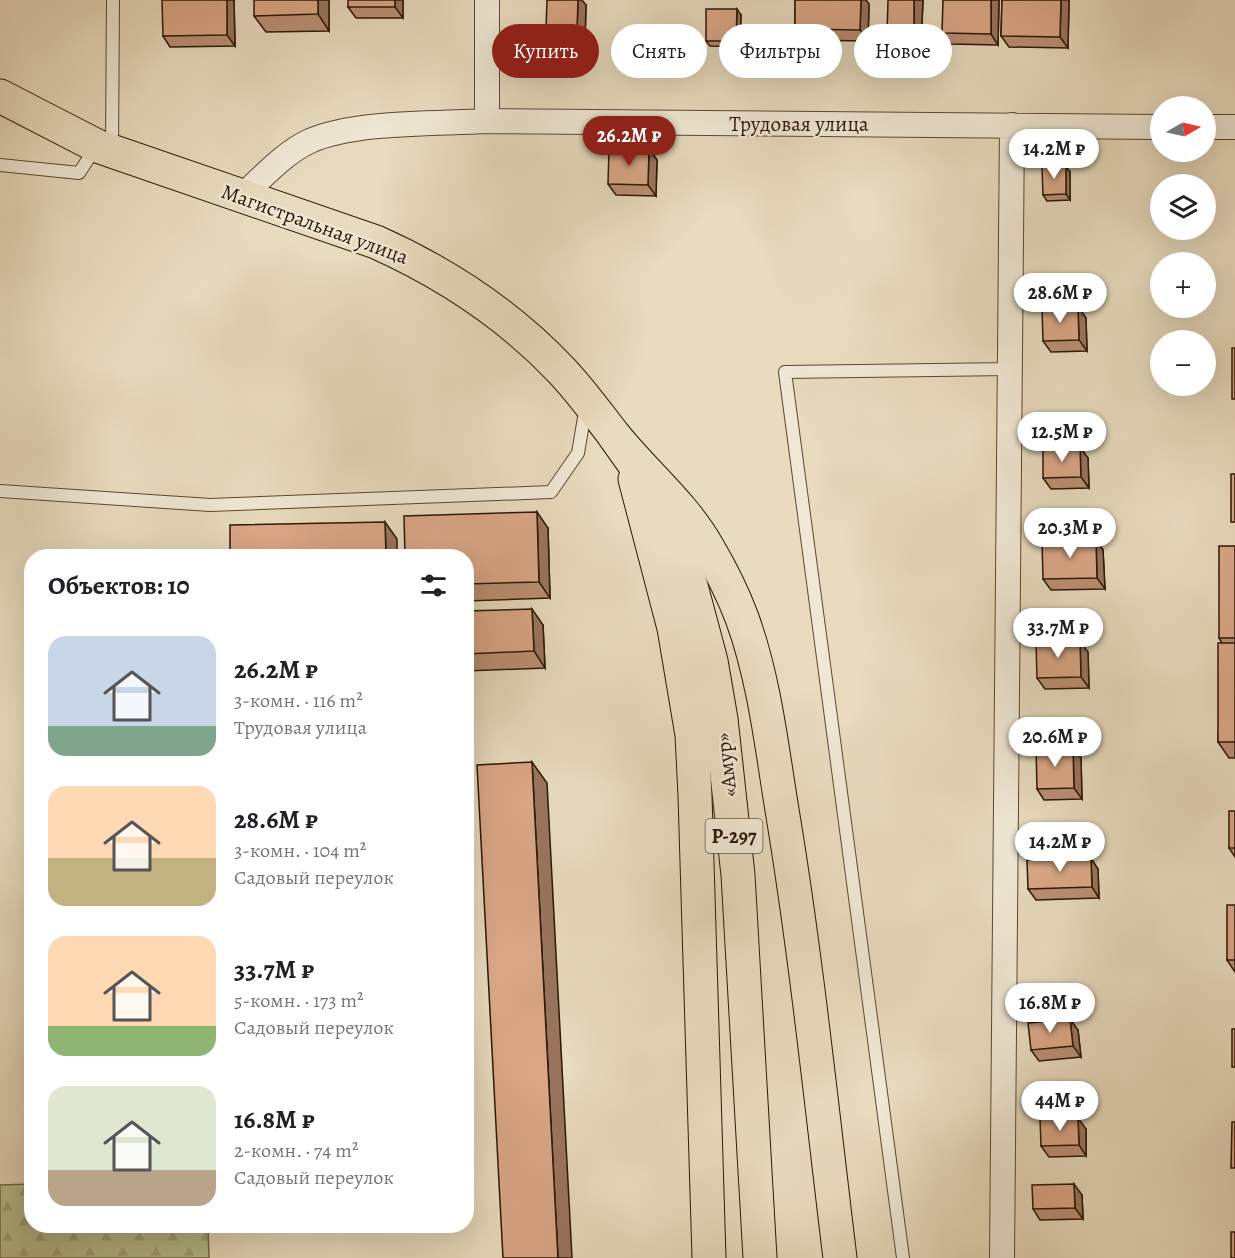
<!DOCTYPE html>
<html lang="ru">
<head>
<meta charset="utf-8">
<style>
	:root { --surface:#fff; --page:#f6f6f6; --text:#202124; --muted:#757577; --accent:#8f2418 }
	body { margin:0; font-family:Alegreya,serif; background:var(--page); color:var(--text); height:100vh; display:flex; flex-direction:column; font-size:22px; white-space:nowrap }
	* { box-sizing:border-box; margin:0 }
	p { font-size:20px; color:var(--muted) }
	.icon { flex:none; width:33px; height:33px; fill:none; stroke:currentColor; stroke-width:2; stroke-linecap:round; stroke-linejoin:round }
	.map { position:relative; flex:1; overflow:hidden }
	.side { position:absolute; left:24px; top:549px; width:450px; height:684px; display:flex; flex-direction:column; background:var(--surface); border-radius:24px; box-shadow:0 6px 24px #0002 }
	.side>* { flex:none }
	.hud { position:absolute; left:492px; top:24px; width:570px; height:54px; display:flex; gap:12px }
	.needle { width:39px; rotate:81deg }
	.fabs { position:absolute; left:1150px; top:96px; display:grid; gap:12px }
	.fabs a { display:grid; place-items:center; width:66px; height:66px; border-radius:50%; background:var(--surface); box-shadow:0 6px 24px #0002; font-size:30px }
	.price { position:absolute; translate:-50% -51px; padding:0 14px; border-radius:21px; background:#fff; color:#222; font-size:20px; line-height:39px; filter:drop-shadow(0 2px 3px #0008) }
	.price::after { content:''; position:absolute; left:50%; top:36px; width:18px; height:14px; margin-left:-9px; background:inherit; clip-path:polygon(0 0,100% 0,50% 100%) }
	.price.selected { background:var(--accent); color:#fff }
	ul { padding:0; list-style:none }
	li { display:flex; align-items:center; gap:18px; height:150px; padding:0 24px }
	li span { display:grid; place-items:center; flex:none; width:168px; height:120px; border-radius:18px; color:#555 }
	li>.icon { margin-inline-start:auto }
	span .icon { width:72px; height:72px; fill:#fffc; stroke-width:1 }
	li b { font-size:26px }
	h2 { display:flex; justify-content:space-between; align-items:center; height:72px; padding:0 24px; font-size:26px }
	.pill { padding:0 21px; border-radius:27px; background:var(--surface); box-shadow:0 6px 24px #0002; font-size:21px; line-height:54px }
	.pill.selected { background:var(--accent); color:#fff }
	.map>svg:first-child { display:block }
</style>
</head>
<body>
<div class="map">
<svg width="1235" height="1258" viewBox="0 0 1235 1258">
	<defs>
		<pattern id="forest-firs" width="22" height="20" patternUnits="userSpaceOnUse" patternTransform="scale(1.5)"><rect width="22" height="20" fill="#b8c090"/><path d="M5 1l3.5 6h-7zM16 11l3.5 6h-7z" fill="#9ea47b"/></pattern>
	</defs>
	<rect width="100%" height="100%" fill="#e8dbbe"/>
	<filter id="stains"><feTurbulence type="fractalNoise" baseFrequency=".00333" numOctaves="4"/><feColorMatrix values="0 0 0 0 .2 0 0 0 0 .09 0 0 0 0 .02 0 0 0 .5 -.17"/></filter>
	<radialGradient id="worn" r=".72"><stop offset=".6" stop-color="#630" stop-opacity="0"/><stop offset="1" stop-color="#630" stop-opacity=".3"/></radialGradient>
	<path fill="url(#forest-firs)" stroke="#726c4a" stroke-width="1.5" d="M 31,1184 L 32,1226 L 208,1226 L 209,1258 L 0,1258 L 0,1185 Z"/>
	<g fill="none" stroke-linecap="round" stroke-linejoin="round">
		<defs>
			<path id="lane" d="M 112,148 L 113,0
				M 0,165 L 79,173 L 96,147
				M 0,491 L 210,505 L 551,492 L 578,453 L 586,406
				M 903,1258 L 785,372 L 1010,369"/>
			<path id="street" d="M 487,121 L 487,0
				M 1206,127 L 1235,127
				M 242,196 C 263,177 284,153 310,141 C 355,121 436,124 487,121 L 1161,127
				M 1002,1258 L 1012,125"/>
			<path id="primary" d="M 0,96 L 97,146 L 376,242 C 445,273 509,315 561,370 C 580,390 596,412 613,434 C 644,473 684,505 708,548 C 721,570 733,594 742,618 C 765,681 772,750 783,816 C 807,962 822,1111 840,1258
				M 635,479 L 674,628 L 692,735 L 695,796 L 709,1258"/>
			<path id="highway" d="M 615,437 L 642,475 L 678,549 L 691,586 L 711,661 L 721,719 L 738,875 L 760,1258"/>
		</defs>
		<use href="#lane" stroke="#5a4833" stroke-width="14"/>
		<use href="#street" stroke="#5a4833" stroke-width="26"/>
		<use href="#primary" stroke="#2b1705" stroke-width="35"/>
		<use href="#highway" stroke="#2b1705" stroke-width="35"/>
		<use href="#lane" stroke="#f0e8d5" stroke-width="12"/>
		<use href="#street" stroke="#f0e8d5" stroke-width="24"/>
		<use href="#primary" stroke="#e8dbbe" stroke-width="33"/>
		<use href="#highway" stroke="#e8dbbe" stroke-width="33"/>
	</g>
	<path fill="#bb9074" stroke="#2b1705" stroke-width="1.5" d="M 234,0 L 235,46 L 170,47 L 163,36 Z
		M 329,0 L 329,31 L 266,32 L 254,16 Z
		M 403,0 L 403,18 L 356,18 L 348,7 Z
		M 795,0 L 866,0 L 869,4 L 868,41 L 802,40 L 795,29 Z
		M 923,0 L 921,45 L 895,44 L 887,33 Z
		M 999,0 L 998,45 L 950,44 L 942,33 Z
		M 1002,0 L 1069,0 L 1068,48 L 1009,47 L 1001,36 Z
		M 586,5 L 585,41 L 554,40 L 546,29 Z
		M 741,15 L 740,47 L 710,46 L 706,41 Z
		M 649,149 L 657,160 L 656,196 L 616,195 L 608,184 Z
		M 1070,172 L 1070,200 L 1047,201 L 1043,195 Z
		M 1078,307 L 1086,318 L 1087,351 L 1051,352 L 1043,341 Z
		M 1088,458 L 1089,488 L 1051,489 L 1043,478 Z
		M 548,528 L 550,598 L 466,601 L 466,556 Z
		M 1235,546 L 1235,758 L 1229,758 L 1218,742 L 1222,643 L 1219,638 Z
		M 1103,550 L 1105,589 L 1051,590 L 1043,579 Z
		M 466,611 L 543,625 L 545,668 L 466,671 Z
		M 1088,652 L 1089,688 L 1045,689 L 1037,678 Z
		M 1073,747 L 1081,758 L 1082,799 L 1044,800 L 1037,789 Z
		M 1235,811 L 1235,857 L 1229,848 Z
		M 1098,869 L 1099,898 L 1036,900 L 1028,889 Z
		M 1235,905 L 1235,972 L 1227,960 Z
		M 1078,1030 L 1081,1057 L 1039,1061 L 1031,1050 Z
		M 1086,1129 L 1086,1156 L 1049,1157 L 1041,1146 Z
		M 1082,1195 L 1083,1219 L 1040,1220 L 1033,1209 Z"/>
	<path fill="#99755e" stroke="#2b1705" stroke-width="1.5" d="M 227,0 L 234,0 L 235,46 L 227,35 Z
		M 318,0 L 329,0 L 329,31 L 318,14 Z
		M 395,0 L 403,0 L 403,18 L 395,7 Z
		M 578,0 L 582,0 L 586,5 L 585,41 L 577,30 Z
		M 861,0 L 866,0 L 869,4 L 868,41 L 860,30 Z
		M 914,0 L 923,0 L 921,45 L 914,34 Z
		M 991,0 L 999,0 L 998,45 L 991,34 Z
		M 1061,0 L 1069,0 L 1068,48 L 1060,37 Z
		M 737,9 L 741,15 L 740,47 L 736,41 Z
		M 649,149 L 657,160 L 656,196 L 648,185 Z
		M 1066,166 L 1070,172 L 1070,200 L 1066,194 Z
		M 1078,307 L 1086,318 L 1087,351 L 1079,340 Z
		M 1080,447 L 1088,458 L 1089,488 L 1081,477 Z
		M 537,512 L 548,528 L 550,598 L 539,582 Z
		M 385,522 L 397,539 L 397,556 L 386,556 Z
		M 1096,539 L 1103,550 L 1105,589 L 1097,578 Z
		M 532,609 L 543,625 L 545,668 L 534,651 Z
		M 1080,641 L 1088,652 L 1089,688 L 1081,677 Z
		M 1073,747 L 1081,758 L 1082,799 L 1074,788 Z
		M 532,762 L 547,783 L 572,1258 L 558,1258 Z
		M 1091,858 L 1098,869 L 1099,898 L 1092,887 Z
		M 1070,1019 L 1078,1030 L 1081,1057 L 1073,1046 Z
		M 1078,1118 L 1086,1129 L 1086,1156 L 1079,1145 Z
		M 1074,1184 L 1082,1195 L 1083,1219 L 1075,1208 Z"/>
	<path fill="#daa787" stroke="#2b1705" stroke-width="1.5" d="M 162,0 L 227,0 L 227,35 L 163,36 Z
		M 254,0 L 318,0 L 318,14 L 254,16 Z
		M 348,0 L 395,0 L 395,7 L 348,7 Z
		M 547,0 L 578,0 L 577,30 L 546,29 Z
		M 795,0 L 861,0 L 860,30 L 795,29 Z
		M 888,0 L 914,0 L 914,34 L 887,33 Z
		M 943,0 L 991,0 L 991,34 L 942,33 Z
		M 1002,0 L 1061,0 L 1060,37 L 1001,36 Z
		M 706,9 L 737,9 L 736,41 L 706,41 Z
		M 609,148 L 649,149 L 648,185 L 608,184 Z
		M 1066,166 L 1066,194 L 1043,195 L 1042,167 Z
		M 1078,307 L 1079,340 L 1043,341 L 1042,308 Z
		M 1232,348 L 1235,348 L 1235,399 L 1232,399 Z
		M 1080,447 L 1081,477 L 1043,478 L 1043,448 Z
		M 1231,474 L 1235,474 L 1235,522 L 1231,522 Z
		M 537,512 L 539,582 L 466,584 L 466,556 L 405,556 L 404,516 Z
		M 385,522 L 386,556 L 230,556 L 230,525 Z
		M 1096,539 L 1097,578 L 1043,579 L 1042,541 Z
		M 1219,546 L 1235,546 L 1235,638 L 1219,638 Z
		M 532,609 L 534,651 L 466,654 L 466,611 Z
		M 1080,641 L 1081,677 L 1037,678 L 1036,642 Z
		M 1218,643 L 1235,643 L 1235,742 L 1218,742 Z
		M 1073,747 L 1074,788 L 1037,789 L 1036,748 Z
		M 532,762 L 558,1258 L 503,1258 L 477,765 Z
		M 1229,811 L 1235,811 L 1235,848 L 1229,848 Z
		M 1091,858 L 1092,887 L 1028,889 L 1027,860 Z
		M 1227,905 L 1235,905 L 1235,960 L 1227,960 Z
		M 1070,1019 L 1073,1046 L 1031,1050 L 1028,1023 Z
		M 1232,1029 L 1235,1029 L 1235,1067 L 1232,1067 Z
		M 1078,1118 L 1079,1145 L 1041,1146 L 1040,1119 Z
		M 1232,1122 L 1235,1122 L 1235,1168 L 1231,1168 Z
		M 1074,1184 L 1075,1208 L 1033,1209 L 1032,1185 Z
		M 1231,1232 L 1235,1232 L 1235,1258 L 1231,1258 Z"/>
	<g text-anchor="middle" stroke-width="4.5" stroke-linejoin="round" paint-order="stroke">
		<rect fill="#f0e8d5" stroke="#665643" stroke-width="1.5" x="705.5" y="819" width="57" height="34" rx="4.5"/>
		<g font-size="20" font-weight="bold" fill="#2b1705">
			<text x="734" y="843">Р-297</text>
		</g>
		<g font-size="21" fill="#2b1705" stroke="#f0e8d5">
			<text x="799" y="131">Трудовая улица</text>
			<text transform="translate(315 224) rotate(20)" y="7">Магистральная улица</text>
			<text transform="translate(726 765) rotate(-97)" y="7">«Амур»</text>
		</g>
	</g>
	<rect width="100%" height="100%" filter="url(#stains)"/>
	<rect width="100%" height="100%" fill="url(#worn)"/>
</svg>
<div class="fabs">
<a><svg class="needle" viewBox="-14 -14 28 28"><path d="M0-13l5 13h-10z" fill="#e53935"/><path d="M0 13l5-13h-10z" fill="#757577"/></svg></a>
<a><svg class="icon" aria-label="layers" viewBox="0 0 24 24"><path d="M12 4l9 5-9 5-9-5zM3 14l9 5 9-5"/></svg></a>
<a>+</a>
<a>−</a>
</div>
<b class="price selected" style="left:629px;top:167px">26.2M ₽</b>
<b class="price" style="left:1054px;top:180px">14.2M ₽</b>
<b class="price" style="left:1060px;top:324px">28.6M ₽</b>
<b class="price" style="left:1062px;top:463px">12.5M ₽</b>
<b class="price" style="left:1070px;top:559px">20.3M ₽</b>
<b class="price" style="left:1058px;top:659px">33.7M ₽</b>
<b class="price" style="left:1055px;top:768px">20.6M ₽</b>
<b class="price" style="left:1060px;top:873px">14.2M ₽</b>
<b class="price" style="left:1050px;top:1034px">16.8M ₽</b>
<b class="price" style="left:1060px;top:1132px">44M ₽</b>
<div class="hud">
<a class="pill selected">Купить</a>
<a class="pill">Снять</a>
<a class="pill">Фильтры</a>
<a class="pill">Новое</a>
</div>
<section class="side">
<h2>Объектов: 10<svg class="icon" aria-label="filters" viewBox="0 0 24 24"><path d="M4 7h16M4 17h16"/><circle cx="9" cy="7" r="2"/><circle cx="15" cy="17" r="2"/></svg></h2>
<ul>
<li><span style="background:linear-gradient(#c9d6e8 75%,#7fa58c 0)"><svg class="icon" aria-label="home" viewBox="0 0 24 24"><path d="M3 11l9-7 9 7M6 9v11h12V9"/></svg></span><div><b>26.2M ₽</b><p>3-комн. · 116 m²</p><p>Трудовая улица</p></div></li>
<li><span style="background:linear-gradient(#ffd9b3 60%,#c2b280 0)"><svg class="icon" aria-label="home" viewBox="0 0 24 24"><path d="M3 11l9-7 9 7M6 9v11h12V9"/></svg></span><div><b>28.6M ₽</b><p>3-комн. · 104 m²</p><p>Садовый переулок</p></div></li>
<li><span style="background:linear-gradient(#ffd9b3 75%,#8fb573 0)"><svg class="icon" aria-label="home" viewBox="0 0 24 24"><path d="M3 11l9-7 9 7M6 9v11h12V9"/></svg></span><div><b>33.7M ₽</b><p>5-комн. · 173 m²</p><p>Садовый переулок</p></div></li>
<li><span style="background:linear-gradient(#dfe7d0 70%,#b9a48a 0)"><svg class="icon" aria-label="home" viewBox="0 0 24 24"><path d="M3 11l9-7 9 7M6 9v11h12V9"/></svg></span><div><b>16.8M ₽</b><p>2-комн. · 74 m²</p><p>Садовый переулок</p></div></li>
</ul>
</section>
</div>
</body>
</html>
